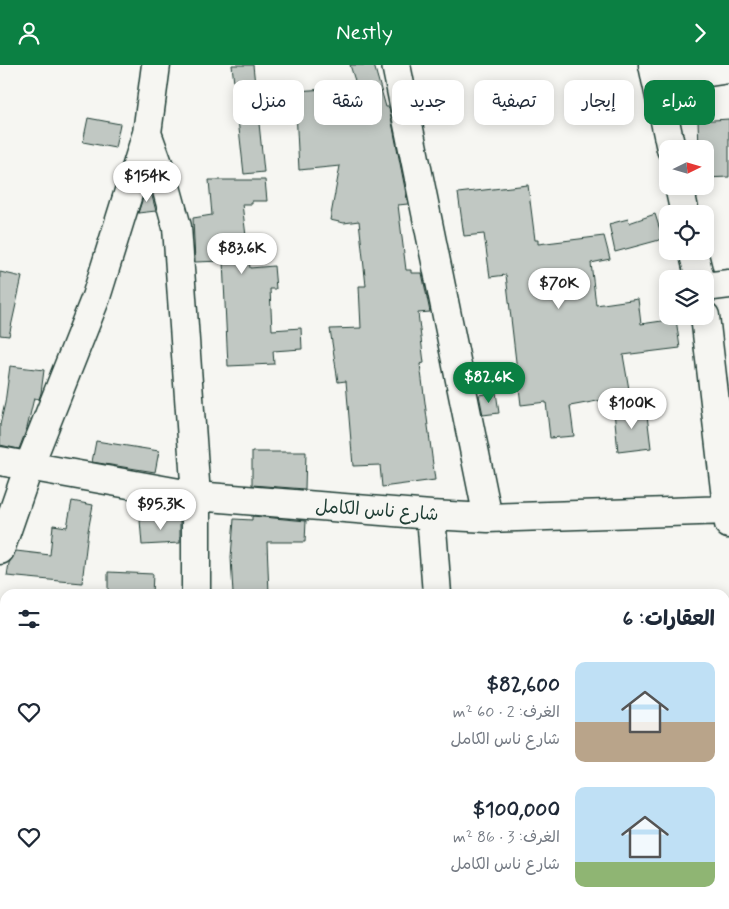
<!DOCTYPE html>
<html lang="ar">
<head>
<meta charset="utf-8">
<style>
	:root { --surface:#fff; --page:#f6f6f7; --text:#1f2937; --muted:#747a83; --accent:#0b8043 }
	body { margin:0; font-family:Mynerve,"Playpen Sans Arabic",sans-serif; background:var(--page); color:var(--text); direction:rtl; height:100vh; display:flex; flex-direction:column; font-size:19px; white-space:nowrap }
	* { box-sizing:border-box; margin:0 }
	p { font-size:16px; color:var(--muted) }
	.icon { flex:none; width:28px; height:28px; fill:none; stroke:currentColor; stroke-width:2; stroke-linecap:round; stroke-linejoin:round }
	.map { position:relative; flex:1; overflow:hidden; direction:ltr }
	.panel { position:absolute; left:0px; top:524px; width:730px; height:321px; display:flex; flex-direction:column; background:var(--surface); border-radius:15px 15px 0 0; box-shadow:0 2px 12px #0003; direction:rtl }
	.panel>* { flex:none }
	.guide { position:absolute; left:15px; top:15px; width:700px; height:45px; direction:rtl; display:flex; gap:10px }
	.needle { width:32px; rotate:85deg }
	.buttons { position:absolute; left:659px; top:75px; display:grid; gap:10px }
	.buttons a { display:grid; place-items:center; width:55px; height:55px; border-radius:10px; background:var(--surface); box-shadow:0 2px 12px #0003; font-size:25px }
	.price { position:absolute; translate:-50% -42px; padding:0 11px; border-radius:18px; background:#fff; color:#222; font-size:16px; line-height:32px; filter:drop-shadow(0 1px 2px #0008) }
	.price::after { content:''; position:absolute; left:50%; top:30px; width:15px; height:11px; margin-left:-8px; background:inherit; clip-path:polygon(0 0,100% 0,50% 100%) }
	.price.active { background:var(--accent); color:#fff }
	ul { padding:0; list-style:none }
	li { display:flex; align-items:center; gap:15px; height:125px; padding:0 15px }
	li span { display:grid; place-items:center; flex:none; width:140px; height:100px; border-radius:10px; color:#555 }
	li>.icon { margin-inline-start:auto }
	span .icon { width:60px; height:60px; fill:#fffc; stroke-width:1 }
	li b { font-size:21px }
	h2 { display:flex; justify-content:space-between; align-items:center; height:60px; padding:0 15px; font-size:21px }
	.chip { padding:0 18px; border-radius:10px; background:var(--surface); box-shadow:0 2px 12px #0003; font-size:18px; line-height:45px }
	.chip.active { background:var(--accent); color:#fff }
	header { display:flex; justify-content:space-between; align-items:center; height:65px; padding:0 15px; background:var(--accent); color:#fff; font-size:22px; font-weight:600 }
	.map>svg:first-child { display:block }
</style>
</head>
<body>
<header><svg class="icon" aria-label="forward" viewBox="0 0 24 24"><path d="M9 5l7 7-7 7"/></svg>Nestly<svg class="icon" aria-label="person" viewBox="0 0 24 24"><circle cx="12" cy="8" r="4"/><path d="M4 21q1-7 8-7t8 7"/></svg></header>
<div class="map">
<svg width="729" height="844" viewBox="0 0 729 844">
	<rect width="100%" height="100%" fill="#f6f6f2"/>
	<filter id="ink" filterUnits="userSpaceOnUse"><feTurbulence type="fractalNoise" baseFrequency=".02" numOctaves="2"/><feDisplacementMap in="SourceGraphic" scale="10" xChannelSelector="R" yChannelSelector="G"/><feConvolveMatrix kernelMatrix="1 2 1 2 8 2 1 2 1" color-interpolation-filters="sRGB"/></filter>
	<g filter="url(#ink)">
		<path fill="#c1c8c3" stroke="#1f3d34" d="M 232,0 L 253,0 L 264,107 L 244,109 Z
			M 350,0 L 374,0 L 386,42 L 389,42 L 408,139 L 398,140 L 406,205 L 411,205 L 411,208 L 422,208 L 430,247 L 418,248 L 424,298 L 420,299 L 435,415 L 382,422 L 380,400 L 353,401 L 346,316 L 338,317 L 330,264 L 361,263 L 359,221 L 366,221 L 359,156 L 344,158 L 330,155 L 340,101 L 299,105 L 295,26 L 357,22 Z
			M 88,53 L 120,59 L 115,83 L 83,77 Z
			M 729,54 L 729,112 L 705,113 L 705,84 L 699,84 L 698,56 Z
			M 209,115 L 265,115 L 267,136 L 252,136 L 252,139 L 242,139 L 250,203 L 274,201 L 276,224 L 270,224 L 272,265 L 301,263 L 302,284 L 273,286 L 274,299 L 228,301 L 223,196 L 195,197 L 193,153 L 212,150 Z
			M 528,120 L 535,175 L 538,175 L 538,179 L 604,171 L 610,194 L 591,198 L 596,240 L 638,234 L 641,259 L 676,254 L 680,283 L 623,290 L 630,330 L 570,341 L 574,371 L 550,373 L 546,337 L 521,340 L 506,210 L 490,212 L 484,169 L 464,171 L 458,128 Z
			M 146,124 L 150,124 L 156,146 L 138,148 Z
			M 655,149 L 663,174 L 615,187 L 609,159 L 628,154 L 629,158 Z
			M 0,207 L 22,212 L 9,271 L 0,270 Z
			M 10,301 L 44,305 L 41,328 L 39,334 L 34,333 L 27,363 L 19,384 L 0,380 L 0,360 L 5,338 Z
			M 496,327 L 499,348 L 483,350 L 479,330 Z
			M 646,342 L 651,383 L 618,387 L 614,346 Z
			M 96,376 L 159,386 L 155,407 L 92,397 Z
			M 252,387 L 306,387 L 305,424 L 252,420 Z
			M 72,436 L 93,440 L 88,466 L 82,518 L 7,511 L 9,498 L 16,486 L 50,490 L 53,460 L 67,462 Z
			M 252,451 L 306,456 L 305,477 L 267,477 L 269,529 L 233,529 L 231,492 L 234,454 L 252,455 Z
			M 180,452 L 180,478 L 142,480 L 140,455 Z
			M 108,507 L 153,509 L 152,529 L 108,529 Z"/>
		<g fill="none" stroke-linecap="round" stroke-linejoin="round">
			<defs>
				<path id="minor" d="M 396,0 L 488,453
					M 653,0 L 671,84
					M 656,15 L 729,4
					M 147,68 L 165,118 L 177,162 L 196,431 L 196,529
					M 679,121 L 685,149
					M 693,186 L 700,214
					M 705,222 L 729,219
					M 705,251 L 729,459
					M 0,396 L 196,431 L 431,450 L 488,453 L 729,445
					M 431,450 L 437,529
					M 0,485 L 29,401 L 96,232 L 147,68 L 156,0
					M 0,756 L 5,756
					M 725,813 L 729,813
					M 224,840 L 225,844
					M 459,840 L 459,844
					M 722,840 L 722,844"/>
			</defs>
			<use href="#minor" stroke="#1f3d34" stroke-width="31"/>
			<use href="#minor" stroke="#f6f6f2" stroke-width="28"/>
		</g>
	</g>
	<g text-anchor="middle" stroke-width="4.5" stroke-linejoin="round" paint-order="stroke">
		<g font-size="18" fill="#1f3d34" stroke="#f6f6f2">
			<text transform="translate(377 445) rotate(4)" y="6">شارع ناس الكامل</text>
		</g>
	</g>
</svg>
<div class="buttons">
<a><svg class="needle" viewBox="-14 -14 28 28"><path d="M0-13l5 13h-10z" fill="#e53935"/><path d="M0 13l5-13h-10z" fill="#747a83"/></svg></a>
<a><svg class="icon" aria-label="locate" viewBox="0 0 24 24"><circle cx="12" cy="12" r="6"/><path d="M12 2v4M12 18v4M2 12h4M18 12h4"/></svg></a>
<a><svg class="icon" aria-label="layers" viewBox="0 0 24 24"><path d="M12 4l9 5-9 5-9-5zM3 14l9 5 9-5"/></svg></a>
</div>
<b class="price" style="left:147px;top:138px">$154K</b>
<b class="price" style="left:242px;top:210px">$83.6K</b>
<b class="price" style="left:559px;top:245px">$70K</b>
<b class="price active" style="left:489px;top:339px">$82.6K</b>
<b class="price" style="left:632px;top:365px">$100K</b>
<b class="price" style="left:161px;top:466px">$95.3K</b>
<div class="guide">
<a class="chip active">شراء</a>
<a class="chip">إيجار</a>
<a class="chip">تصفية</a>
<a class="chip">جديد</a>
<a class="chip">شقة</a>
<a class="chip">منزل</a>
</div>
<section class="panel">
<h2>العقارات: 6<svg class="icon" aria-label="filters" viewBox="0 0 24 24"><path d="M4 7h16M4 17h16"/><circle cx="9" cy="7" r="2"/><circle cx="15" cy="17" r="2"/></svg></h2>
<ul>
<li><span style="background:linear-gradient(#bfe0f5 60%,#b9a48a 0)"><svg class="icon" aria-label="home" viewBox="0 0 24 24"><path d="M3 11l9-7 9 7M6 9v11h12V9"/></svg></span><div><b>$82,600</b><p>الغرف: 2 · 60 m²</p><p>شارع ناس الكامل</p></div><svg class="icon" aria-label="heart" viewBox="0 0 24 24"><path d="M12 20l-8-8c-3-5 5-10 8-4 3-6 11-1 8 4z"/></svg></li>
<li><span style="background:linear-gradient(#bfe0f5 75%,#8fb573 0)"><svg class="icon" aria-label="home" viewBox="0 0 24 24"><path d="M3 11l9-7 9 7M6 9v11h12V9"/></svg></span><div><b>$100,000</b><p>الغرف: 3 · 86 m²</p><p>شارع ناس الكامل</p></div><svg class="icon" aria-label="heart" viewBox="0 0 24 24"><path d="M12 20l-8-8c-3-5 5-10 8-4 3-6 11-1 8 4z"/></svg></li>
</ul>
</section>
</div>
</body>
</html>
